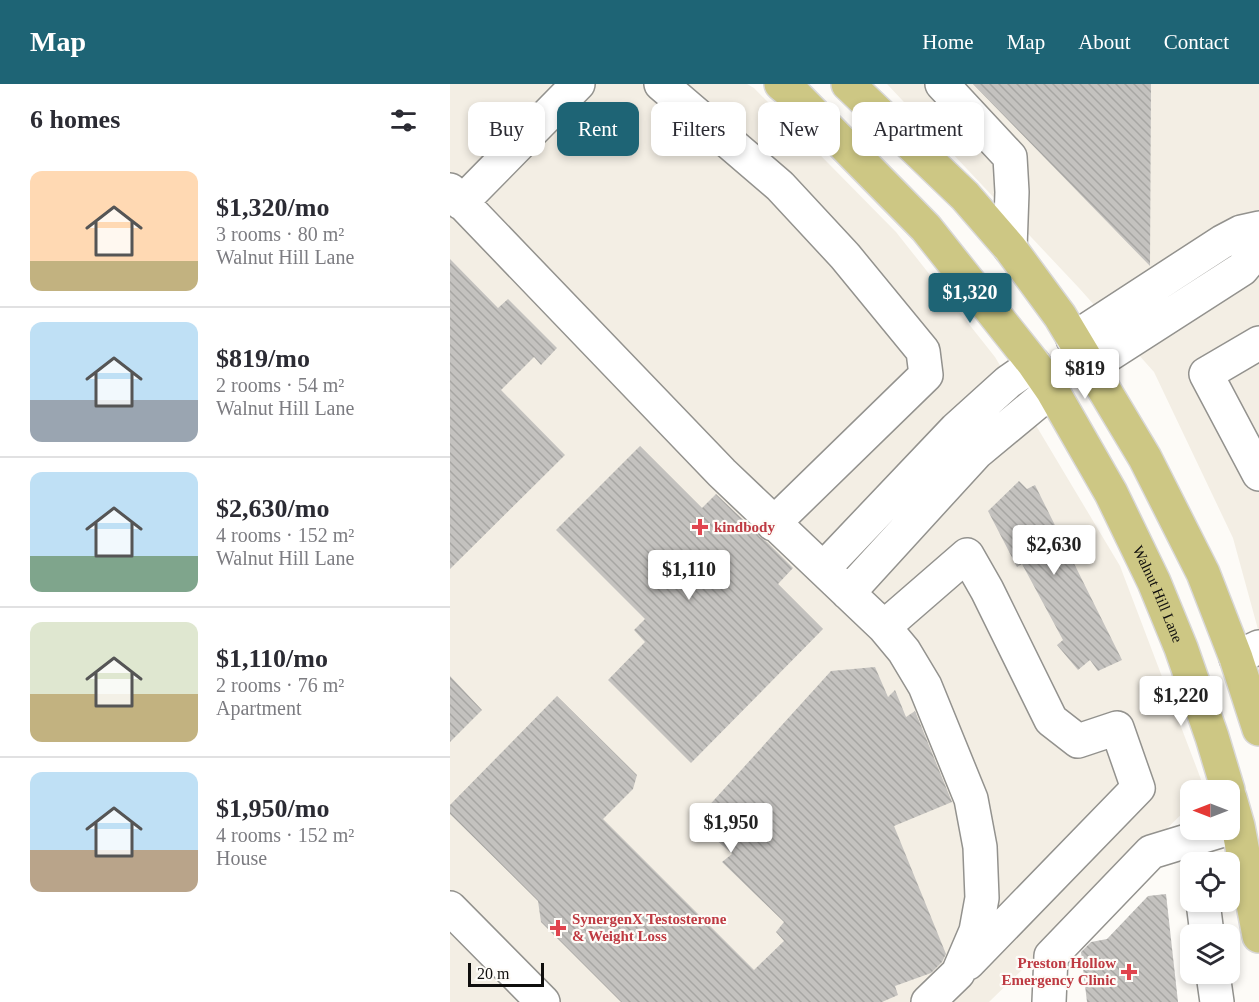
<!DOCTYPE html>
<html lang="en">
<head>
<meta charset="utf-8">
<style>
	:root { --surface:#fff; --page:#f7f7f7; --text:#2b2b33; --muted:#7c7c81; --line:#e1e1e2; --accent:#1e6475 }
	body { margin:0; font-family:"Times New Roman",serif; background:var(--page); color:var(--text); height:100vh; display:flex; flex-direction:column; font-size:22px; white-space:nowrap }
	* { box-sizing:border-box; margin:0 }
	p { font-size:20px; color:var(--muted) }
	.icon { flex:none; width:33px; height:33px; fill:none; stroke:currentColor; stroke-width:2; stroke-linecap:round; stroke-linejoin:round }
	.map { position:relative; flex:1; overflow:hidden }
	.panel { display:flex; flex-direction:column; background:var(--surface); width:450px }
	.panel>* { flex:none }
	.banner { position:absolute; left:18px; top:18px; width:570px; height:54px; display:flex; gap:12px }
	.needle { width:39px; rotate:270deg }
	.controls { position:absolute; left:730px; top:696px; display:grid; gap:12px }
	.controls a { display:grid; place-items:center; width:60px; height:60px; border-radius:12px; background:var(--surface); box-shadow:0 3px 9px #0003; font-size:30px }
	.scale { position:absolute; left:18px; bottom:15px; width:76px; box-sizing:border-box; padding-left:6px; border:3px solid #0f0e0d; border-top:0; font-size:16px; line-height:21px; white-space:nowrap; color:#0f0e0d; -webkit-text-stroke:4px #fdfbf7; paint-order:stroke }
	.price { position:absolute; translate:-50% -51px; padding:0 14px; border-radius:6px; background:#fff; color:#222; font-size:20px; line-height:39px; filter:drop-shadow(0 2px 3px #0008) }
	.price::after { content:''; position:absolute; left:50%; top:36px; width:18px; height:14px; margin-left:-9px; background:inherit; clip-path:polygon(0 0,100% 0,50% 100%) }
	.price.selected { background:var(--accent); color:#fff }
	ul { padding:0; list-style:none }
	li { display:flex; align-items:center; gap:18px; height:150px; padding:0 30px }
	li+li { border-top:2px solid var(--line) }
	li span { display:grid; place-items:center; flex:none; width:168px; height:120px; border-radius:12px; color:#555 }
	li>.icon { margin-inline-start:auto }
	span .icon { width:72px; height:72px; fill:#fffc; stroke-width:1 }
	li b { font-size:26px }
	h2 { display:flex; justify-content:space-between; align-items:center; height:72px; padding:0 30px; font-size:26px }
	.pill { padding:0 21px; border-radius:12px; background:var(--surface); box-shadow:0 3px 9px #0003; font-size:21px; line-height:54px }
	.pill.selected { background:var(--accent); color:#fff }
	header { display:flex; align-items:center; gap:36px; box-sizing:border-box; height:84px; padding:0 30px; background:var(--accent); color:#fff }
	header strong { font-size:28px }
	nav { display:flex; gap:33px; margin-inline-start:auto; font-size:21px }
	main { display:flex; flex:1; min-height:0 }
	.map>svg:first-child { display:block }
</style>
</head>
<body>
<header>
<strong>Map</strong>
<nav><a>Home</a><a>Map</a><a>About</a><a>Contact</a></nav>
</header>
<main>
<section class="panel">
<h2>6 homes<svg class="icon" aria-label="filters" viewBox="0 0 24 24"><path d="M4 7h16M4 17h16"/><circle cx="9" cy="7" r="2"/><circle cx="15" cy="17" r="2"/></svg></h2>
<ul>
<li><span style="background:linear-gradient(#ffd9b3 75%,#c2b280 0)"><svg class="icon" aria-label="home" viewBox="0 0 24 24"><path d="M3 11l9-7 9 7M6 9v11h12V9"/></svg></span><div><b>$1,320/mo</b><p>3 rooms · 80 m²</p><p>Walnut Hill Lane</p></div></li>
<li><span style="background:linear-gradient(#bfe0f5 65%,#9aa5b1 0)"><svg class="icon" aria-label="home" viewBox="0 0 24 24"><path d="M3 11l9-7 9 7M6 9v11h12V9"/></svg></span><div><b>$819/mo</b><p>2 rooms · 54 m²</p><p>Walnut Hill Lane</p></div></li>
<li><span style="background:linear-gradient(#bfe0f5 70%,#7fa58c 0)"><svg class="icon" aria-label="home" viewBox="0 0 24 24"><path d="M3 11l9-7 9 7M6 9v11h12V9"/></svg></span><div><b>$2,630/mo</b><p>4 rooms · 152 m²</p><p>Walnut Hill Lane</p></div></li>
<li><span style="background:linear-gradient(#dfe7d0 60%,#c2b280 0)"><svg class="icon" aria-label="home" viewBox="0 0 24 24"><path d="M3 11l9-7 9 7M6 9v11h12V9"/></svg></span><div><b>$1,110/mo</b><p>2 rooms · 76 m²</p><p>Apartment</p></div></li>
<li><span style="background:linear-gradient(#bfe0f5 65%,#b9a48a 0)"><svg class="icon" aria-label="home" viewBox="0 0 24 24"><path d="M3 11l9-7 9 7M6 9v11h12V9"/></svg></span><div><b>$1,950/mo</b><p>4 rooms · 152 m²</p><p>House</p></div></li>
</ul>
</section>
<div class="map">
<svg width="809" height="918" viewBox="0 0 809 918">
	<defs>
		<pattern id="building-back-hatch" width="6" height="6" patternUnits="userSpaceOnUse" patternTransform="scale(1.5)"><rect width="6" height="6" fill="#c4c2bf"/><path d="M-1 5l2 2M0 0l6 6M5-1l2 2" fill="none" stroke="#a7a6a3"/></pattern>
	</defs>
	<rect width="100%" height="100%" fill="#fdfbf7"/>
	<path fill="#f3eee4" d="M 0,0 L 297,0 L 304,4 L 446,148 L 545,273 L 670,482 L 755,706 L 741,706 L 741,721 L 539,918 L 0,918 Z
		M 437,0 L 809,0 L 809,549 L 783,454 L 704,288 L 629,204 Z"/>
	<path fill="url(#building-back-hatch)" d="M 523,0 L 701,0 L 700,182 Z
		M 0,175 L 48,224 L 58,215 L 107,264 L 91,281 L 84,273 L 51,306 L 115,371 L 0,485 Z
		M 190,362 L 252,424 L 266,410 L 306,448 L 310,453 L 317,458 L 343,484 L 328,500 L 373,545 L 241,679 L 158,596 L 195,558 L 184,546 L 195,535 L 106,446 Z
		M 569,397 L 577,405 L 585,401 L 672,576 L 648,587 L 640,576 L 628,586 L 607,561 L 613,556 L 572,480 L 567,483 L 538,427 Z
		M 425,583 L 438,613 L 445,606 L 456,633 L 465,627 L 502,718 L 444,742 L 496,870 L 492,878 L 481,889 L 445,902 L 448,911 L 432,918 L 171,918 L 91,838 L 88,817 L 0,730 L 0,721 L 107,612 L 187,691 L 183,705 L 153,735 L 304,886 L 334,857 L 326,848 L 334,838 L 272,778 L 282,770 L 245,737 L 381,587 Z
		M 0,592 L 32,626 L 0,658 Z
		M 716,810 L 728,918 L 637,918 L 631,868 L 641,858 L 657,855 L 698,812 Z"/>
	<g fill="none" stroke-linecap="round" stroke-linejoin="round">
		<defs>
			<path id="minor" d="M 211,0 L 330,102 L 395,172 L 473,267 L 476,291 L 323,440
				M 492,0 L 560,73 L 562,108 L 560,164
				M 0,106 L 272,389 L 434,543 L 454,567 L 475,602 L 521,715 L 530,763 L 532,814 L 526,847 L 508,889 L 478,918
				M 11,119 L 128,0
				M 623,255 L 772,158 L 791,148 L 809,144
				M 809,259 L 756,290 L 809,390
				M 641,282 L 792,185 L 809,165
				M 373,485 L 506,345 L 558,298 L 584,280
				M 398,509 L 526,369 L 602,306
				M 434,543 L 517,471 L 537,506 L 601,636 L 628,657 L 667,644 L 688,704 L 518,879
				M 786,574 L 809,563
				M 753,818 L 757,850
				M 0,824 L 93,918
				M 763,890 L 767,918
				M 599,918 L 601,872 L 701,768 L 773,746"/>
			<g id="major">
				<path id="s1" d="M 331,0 L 347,13 L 476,144 L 584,280 L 602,306 L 661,409 L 704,498 L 731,564 L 762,653 L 778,706"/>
				<path d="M 398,0 L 515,112 L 560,164 L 610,232 L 695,374 L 753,489 L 786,574 L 809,645"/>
				<path d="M 780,714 L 788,742 L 809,852"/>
			</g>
		</defs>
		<use href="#minor" stroke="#93928e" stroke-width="36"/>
		<use href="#major" stroke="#d9d8d8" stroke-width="36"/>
		<use href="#minor" stroke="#fff" stroke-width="33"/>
		<use href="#major" stroke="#cdc784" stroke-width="33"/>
	</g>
	<g fill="#e0444e" stroke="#fdfbf7" stroke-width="2">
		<path d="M247 434h6v6h6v6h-6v6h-6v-6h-6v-6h6z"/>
		<path d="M105 835h6v6h6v6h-6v6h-6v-6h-6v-6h6z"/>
		<path d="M676 879h6v6h6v6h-6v6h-6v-6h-6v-6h6z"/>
	</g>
	<g text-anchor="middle" stroke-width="4.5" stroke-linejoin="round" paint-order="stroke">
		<g font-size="15" font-weight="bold" fill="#be3a42" stroke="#fdfbf7" text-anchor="start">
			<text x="264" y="448">kindbody</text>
			<text x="122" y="840">SynergenX Testosterone<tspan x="122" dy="17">&amp; Weight Loss</tspan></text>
			<text x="666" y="884" text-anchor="end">Preston Hollow<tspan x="666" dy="17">Emergency Clinic</tspan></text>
		</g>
		<g font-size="15" fill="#0f0e0d" stroke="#fdfbf7">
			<text dy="5" stroke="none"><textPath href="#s1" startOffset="640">Walnut Hill Lane</textPath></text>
		</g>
	</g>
</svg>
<div class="controls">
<a><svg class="needle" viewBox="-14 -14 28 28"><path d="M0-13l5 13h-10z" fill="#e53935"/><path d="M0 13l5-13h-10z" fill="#7c7c81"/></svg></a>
<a><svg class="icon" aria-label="locate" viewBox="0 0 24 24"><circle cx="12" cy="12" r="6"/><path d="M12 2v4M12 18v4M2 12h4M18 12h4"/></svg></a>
<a><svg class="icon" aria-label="layers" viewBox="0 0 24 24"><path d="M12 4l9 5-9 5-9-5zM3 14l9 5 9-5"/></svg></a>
</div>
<div class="scale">20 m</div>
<b class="price selected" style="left:520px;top:240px">$1,320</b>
<b class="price" style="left:635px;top:316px">$819</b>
<b class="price" style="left:604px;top:492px">$2,630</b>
<b class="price" style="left:239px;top:517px">$1,110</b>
<b class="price" style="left:731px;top:643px">$1,220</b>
<b class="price" style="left:281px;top:770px">$1,950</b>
<div class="banner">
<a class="pill">Buy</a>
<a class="pill selected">Rent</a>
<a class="pill">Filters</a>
<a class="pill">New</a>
<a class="pill">Apartment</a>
</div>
</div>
</main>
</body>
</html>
